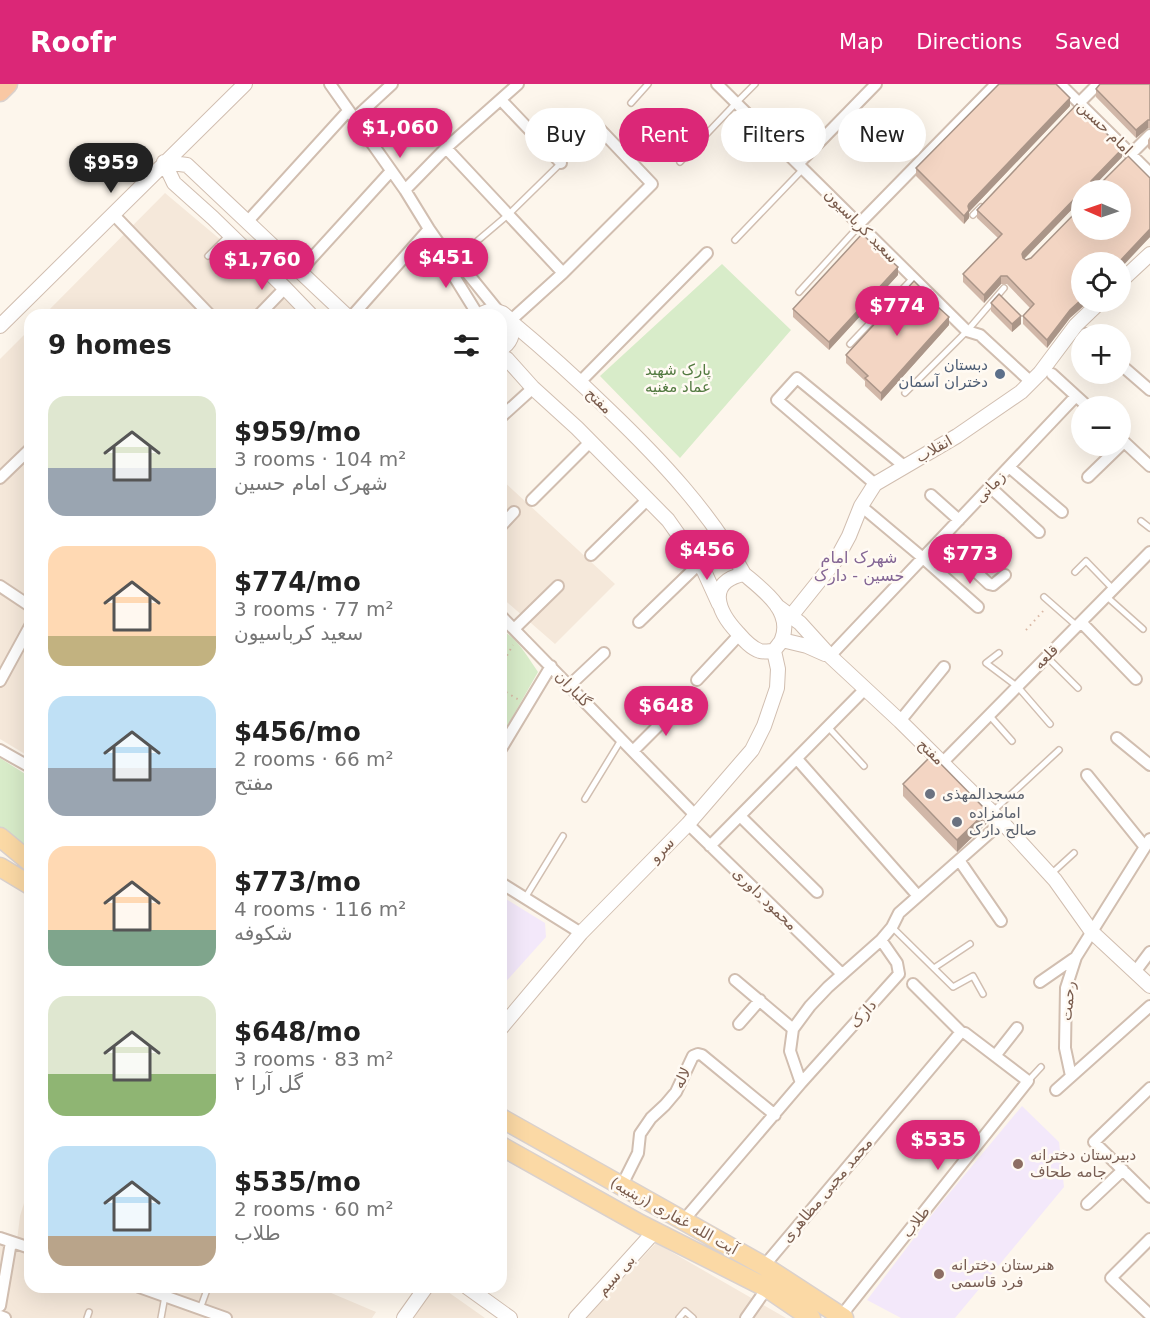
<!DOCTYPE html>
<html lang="en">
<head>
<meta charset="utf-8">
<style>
	:root { --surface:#fff; --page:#f2f2f2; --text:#222; --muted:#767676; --accent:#db2777 }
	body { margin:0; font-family:"DejaVu Sans","Noto Sans Arabic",sans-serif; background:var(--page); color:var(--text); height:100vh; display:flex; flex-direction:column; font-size:22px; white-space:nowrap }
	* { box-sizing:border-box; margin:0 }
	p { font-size:20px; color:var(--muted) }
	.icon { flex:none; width:33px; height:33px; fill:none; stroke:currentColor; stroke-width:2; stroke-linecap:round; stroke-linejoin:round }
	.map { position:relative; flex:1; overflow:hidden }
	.sheet { position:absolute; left:24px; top:225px; width:483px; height:984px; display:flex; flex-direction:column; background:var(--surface); border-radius:18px; box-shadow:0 6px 24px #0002 }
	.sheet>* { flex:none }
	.hud { position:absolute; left:525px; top:24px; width:534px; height:54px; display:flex; gap:12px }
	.needle { width:39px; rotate:272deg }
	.buttons { position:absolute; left:1071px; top:96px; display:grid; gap:12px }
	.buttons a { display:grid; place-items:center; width:60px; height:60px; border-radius:50%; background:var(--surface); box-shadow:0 6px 24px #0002; font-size:30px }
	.price { position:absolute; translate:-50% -51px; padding:0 14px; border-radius:21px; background:var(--accent); color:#fff; font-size:20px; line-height:39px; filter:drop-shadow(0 2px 3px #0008) }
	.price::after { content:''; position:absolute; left:50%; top:36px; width:18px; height:14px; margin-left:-9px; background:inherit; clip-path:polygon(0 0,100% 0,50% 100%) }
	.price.on { background:#222; color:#fff }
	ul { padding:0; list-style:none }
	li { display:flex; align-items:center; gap:18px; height:150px; padding:0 24px }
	li span { display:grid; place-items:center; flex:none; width:168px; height:120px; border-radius:18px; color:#555 }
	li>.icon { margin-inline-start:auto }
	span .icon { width:72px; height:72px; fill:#fffc; stroke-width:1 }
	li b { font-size:26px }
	h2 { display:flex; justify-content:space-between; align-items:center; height:72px; padding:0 24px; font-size:26px }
	.chip { padding:0 21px; border-radius:27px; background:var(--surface); box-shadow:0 6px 24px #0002; font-size:21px; line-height:54px }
	.chip.on { background:var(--accent); color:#fff }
	header { display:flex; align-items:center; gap:36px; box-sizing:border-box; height:84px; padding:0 30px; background:var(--accent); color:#fff }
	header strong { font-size:28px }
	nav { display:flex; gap:33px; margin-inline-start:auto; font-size:21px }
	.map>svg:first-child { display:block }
</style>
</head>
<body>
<header>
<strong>Roofr</strong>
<nav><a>Map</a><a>Directions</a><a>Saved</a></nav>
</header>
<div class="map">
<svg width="1150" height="1234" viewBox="0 0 1150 1234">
	<rect width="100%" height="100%" fill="#fdf6ec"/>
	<path fill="#f5e8da" d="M 165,109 L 310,231 L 44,231 Z
		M 30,245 L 30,673 L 0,655 L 0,275 Z
		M 501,395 L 615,500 L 555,560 L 501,513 Z
		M 30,1100 L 30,1203 L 317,1203 L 376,1228 L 372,1234 L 0,1234 L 0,1161 L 16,1165 L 20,1132 Z
		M 656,1159 L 786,1234 L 586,1234 Z
		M 431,1203 L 441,1203 L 485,1234 L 410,1234 Z"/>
	<path fill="#f3e8fa" d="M 501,812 L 545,839 L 546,853 L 501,903 Z
		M 1022,1022 L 1059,1058 L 1064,1103 L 955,1234 L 901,1234 L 867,1216 L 937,1124 Z"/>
	<path fill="#d8ecc9" d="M 722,180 L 791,246 L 680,374 L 600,292 Z
		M 501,546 C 516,552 529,575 538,588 L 501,653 Z
		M 0,674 L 30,693 L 30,776 L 0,753 Z"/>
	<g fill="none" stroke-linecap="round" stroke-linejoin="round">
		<defs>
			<path id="service" d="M 631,19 L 648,0
				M 680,78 L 736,19 L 755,0
				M 973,131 L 981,123
				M 735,156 L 803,85
				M 208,172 L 229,151
				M 456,175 L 509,130 L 561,79
				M 799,208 L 860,141
				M 850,260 L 913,194
				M 905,309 L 967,247 L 1004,204
				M 1141,437 L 1150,444
				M 1075,488 L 1086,477 L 1113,505
				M 1106,512 L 1143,545
				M 1044,513 L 1077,542
				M 999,569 L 986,579 L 1018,603 L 1050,640
				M 1047,573 L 1078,604
				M 989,631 L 1012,657
				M 828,643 L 864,682
				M 585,715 L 621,656
				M 992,728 L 1059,666
				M 1051,790 L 1074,769
				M 525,814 L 563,752
				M 892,843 L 953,903 L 973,892 L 983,910
				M 934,884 L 970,860
				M 1028,997 L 1041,983
				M 200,1225 L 208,1203
				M 87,1234 L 89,1228
				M 161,1234 L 165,1212
				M 679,1234 L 685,1227 L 693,1234"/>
			<path id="minor" d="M 330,0 L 405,106 L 429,145 L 445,168 L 456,175 L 499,228
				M 717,0 L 967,247 L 980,251 L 1031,298
				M 1060,0 L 1150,89
				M 501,16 L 561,79
				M 1079,19 L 1098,0
				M 354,35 L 392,0
				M 446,64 L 563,189 L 510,237
				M 1131,70 L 1150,51
				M 798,80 L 876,0
				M 405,106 L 446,64 L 518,0
				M 113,130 L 210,231
				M 247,138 L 348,27
				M 859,140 L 996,0
				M 445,168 L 447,181 L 478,231
				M 300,187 L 391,87
				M 563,189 L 652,100 L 596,41
				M 259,231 L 285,204
				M 353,231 L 429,145
				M 1085,250 L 1086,250
				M 1120,280 L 1150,306
				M 1052,290 L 1087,322
				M 580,298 L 707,169
				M 501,333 L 533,304
				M 1120,354 L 1150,382
				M 1009,383 L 1062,428
				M 1088,393 L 1120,362
				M 0,394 L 30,365
				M 875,400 L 777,316 L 797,294 L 904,382
				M 990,403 L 1039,448
				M 931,411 L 959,436
				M 532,416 L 590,358
				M 861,422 L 923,474 L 978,523
				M 501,442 L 514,428
				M 941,455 L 989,500 L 993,501 L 1005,491
				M 591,471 L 648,415
				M 0,502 L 30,522
				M 501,532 L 695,731
				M 639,538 L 699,480
				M 1081,538 L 1136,595
				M 514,545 L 558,502
				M 830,572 L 1076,312
				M 697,596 L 740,550
				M 0,597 L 30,542
				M 570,601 L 604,569
				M 900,637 L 944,583
				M 1117,654 L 1150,681
				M 501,665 L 551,582
				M 0,666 L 30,683
				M 633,667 L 680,620
				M 797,675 L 918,812
				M 942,679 L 1150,468
				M 1087,691 L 1145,763
				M 740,732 L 817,808
				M 688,740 L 842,890
				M 710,762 L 865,605
				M 959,776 L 1001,837
				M 501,799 L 581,849
				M 1135,888 L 1150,868
				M 735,896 L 793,945
				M 1040,898 L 1076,873
				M 739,940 L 760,916
				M 995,972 L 1017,944
				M 1071,992 L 1065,964 L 1066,904 L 1076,873 L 1150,755
				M 801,999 L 790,967 L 793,945 L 810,922 L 828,903 L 881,856 L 892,843 L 899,829 L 1002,738
				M 1150,1004 L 1094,1058 L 1150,1113
				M 1056,1006 L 1150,922
				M 621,1103 L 638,1069 L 640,1050 L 651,1034 L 665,1021 L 676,1008 L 693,972 L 698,970 L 702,971 L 775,1031
				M 1087,1120 L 1123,1086
				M 683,1137 L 801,999 L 899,890 L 897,879 L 881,856
				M 0,1154 L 30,1164
				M 1150,1155 L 1111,1194 L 1150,1231
				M 764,1182 L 961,948
				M 139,1203 L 226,1234
				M 0,1222 L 11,1158
				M 0,1232 L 5,1234
				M 841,1232 L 1028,997 L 965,949 L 961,948 L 913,900
				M 746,1234 L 767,1204"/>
			<path id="tertiary" d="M 164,78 L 187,81 L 346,231
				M 164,78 L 174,99 L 213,134 L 285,204 L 311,231
				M 1120,198 L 1150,170
				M 480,231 C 505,215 526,249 501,265
				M 510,237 C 545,266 578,296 610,327 C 660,375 711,429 744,490
				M 0,242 L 245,0
				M 501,272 L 507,275 L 533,304 L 577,344 L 668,436 L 704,487 L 719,520
				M 744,490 C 763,506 793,527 782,555 C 781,559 776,563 774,567 C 770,567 764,568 760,567 C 751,564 744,556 738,549 C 718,528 705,498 744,490 Z
				M 777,522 L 800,539 L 830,572 L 900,637 L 1002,738 L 1055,796 L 1092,848 L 1150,902
				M 791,532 L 836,476 L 849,452 L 861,422 L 875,400 L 957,352 L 1021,308 L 1040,289 L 1076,241 L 1100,218
				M 782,556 L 807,562 L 825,570
				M 501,944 L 581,849 L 688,740 L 752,666 L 764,642 L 777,604 L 778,585 L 774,567
				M 467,1203 L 510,1234
				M 404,1234 L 426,1203
				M 576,1234 L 655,1147"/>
			<path id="primary" d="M 0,753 L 30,778
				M 0,783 L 30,801
				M 501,1034 L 764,1182 L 844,1234
				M 501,1062 L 640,1140 L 767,1204 L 811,1234"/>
			<path id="trunk" d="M 0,8 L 8,0"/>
		</defs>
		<use href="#service" stroke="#d1beb0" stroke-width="8"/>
		<use href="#minor" stroke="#d1beb0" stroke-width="14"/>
		<use href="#tertiary" stroke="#d1beb0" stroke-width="16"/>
		<use href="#primary" stroke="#dad1cd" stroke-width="21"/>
		<use href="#trunk" stroke="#dad1cd" stroke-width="21"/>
		<path stroke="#d9b8a5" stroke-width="2" stroke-dasharray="1.5 4.5" stroke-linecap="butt" d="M 1026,546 L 1045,525
			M 501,582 L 513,561
			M 501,605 L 519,616"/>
		<use href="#service" stroke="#fff" stroke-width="5"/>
		<use href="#minor" stroke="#fff" stroke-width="10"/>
		<use href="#tertiary" stroke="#fff" stroke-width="14"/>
		<use href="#primary" stroke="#fbd9a5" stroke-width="18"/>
		<use href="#trunk" stroke="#f9c8a4" stroke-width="18"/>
	</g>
	<path fill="#d1b7a8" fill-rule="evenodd" d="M 1150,0 L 1150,44 L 1148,44 L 1136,54 L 1096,13 L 1096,5 Z
		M 1070,22 L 969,128 L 969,134 L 964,140 L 916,92 L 916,84 Z
		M 1150,53 L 1150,66 L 1148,64 L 1148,56 Z
		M 1122,73 L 1093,102 L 1095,103 L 1150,94 L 1150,153 L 1082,218 L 1088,218 L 1070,234 L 1047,264 L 1023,240 L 1023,232 L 1030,224 L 1007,200 L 1001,200 L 984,219 L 963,198 L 963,190 L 998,154 L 977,134 L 977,126 ZM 1082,106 L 1120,146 L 1026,176 L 1024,175 L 1078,119 L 1082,117 Z
		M 898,191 L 829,266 L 793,233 L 793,225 Z
		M 929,215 L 949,241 L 881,317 L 865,302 L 865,297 L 846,279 L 846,271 Z
		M 991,219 L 1021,240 L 1012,248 L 991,227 Z
		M 903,700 L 987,739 L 957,768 L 903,712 Z"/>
	<path fill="#aa9588" d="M 1070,14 L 1070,22 L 969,128 L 969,134 L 964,140 L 964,132 L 969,120 Z
		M 1148,36 L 1148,44 L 1136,54 L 1136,46 Z
		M 1122,65 L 1122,73 L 1093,103 L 1091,97 L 1093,95 Z
		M 1081,109 L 1081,117 L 1078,119 L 1023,176 L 1022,170 L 1023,168 L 1078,111 Z
		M 1150,145 L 1150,153 L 1120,185 L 1120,178 L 1119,178 Z
		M 898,183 L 898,191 L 829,266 L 829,258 Z
		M 1001,192 L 1001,200 L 984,219 L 984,211 Z
		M 1082,215 L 1082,218 L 1088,218 L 1070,234 L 1047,264 L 1047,256 L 1070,226 Z
		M 1021,232 L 1021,240 L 1012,248 L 1012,240 Z
		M 949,233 L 949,241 L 881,317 L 881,309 Z
		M 987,727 L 987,739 L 957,768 L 957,756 Z"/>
	<path fill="#f3d5c3" stroke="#aa9588" stroke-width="1.5" fill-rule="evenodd" d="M 999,0 L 1056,0 L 1070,14 L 969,120 L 968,122 L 969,126 L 964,132 L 916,84 Z
		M 1100,0 L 1150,0 L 1150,36 L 1148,36 L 1136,46 L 1096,5 Z
		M 1077,20 L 1122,65 L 1093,95 L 1091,97 L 1092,101 L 1095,103 L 1099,101 L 1128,72 L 1150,94 L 1150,145 L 1119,178 L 1082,178 L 1082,215 L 1070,226 L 1047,256 L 1023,232 L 1034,220 L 1007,192 L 1001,192 L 984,211 L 963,190 L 1002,150 L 977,126 ZM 1082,106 L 1120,106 L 1120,146 L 1082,146 L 1082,122 L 1031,174 L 1026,176 L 1023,174 L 1022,170 L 1023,168 L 1078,111 L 1082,109 Z
		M 862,150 L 898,183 L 829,258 L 793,225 Z
		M 914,197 L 929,212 L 927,213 L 949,233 L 881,309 L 865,294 L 868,292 L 846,271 Z
		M 999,210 L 1021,232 L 1012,240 L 991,219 Z
		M 932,671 L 987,727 L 957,756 L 903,700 Z"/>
	<circle fill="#5c6f8a" stroke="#fffaf3" stroke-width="2" cx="1000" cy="290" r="6"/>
	<g fill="#6b7280" stroke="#fffaf3" stroke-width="2">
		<circle cx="930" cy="710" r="6"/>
		<circle cx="957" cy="738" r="6"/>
	</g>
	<g fill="#8d6e63" stroke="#fffaf3" stroke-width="2">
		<circle cx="1018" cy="1080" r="6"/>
		<circle cx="939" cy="1190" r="6"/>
	</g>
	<g text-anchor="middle" stroke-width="5" stroke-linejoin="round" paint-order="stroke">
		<g font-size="15" fill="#7a5c4d" stroke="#fffaf3">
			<text transform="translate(1105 44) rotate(44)" y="5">امام حسین</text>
			<text transform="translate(861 142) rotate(45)" y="5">سعید کرباسیون</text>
			<text transform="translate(599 317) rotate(44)" y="5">مفتح</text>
			<text transform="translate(934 365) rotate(-30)" y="5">انقلاب</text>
			<text transform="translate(990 403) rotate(-47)" y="5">زمانی</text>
			<text transform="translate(1046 573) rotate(-46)" y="5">قلعه</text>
			<text transform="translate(573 605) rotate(46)" y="5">گلباران</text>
			<text transform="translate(931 668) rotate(44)" y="5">مفتح</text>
			<text transform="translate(662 766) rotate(-46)" y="5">سرو</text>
			<text transform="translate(765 815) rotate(44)" y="5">محمود داوری</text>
			<text transform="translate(1068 917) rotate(-84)" y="5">رحمت</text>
			<text transform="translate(863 930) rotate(-48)" y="5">دارک</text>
			<text transform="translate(682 994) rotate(-64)" y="5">لاله</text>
			<text transform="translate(827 1106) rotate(-50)" y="5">محمد محبی مظاهری</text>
			<text transform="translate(674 1132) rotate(29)" y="5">آیت الله غفاری (زینبیه)</text>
			<text transform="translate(916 1138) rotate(-52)" y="5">طلاب</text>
			<text transform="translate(616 1191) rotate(-48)" y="5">بی سیم</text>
		</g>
		<g font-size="15" fill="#4e5e75" stroke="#fffaf3" text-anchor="end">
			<text x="988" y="286">دبستان<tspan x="988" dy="17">دختران آسمان</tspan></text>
		</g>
		<g font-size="15" fill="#537a41" stroke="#fffaf3">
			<text x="678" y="291">پارک شهید<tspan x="678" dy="17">عماد مغنیه</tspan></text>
		</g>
		<g font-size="15" fill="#5b616d" stroke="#fffaf3" text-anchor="start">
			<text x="942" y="715">مسجدالمهذی</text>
			<text x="969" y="734">امامزاده<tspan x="969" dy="17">صالح دارک</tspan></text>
		</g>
		<g font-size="15" fill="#785e54" stroke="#fffaf3" text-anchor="start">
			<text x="1030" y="1076">دبیرستان دخترانه<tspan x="1030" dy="17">جامه طحاف</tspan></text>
			<text x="951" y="1186">هنرستان دخترانه<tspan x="951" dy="17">فرد قاسمی</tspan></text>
		</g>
		<g font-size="16" fill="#846695" stroke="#fffaf3">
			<text x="859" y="479">شهرک امام<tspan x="859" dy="18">حسین - دارک</tspan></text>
		</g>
	</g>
</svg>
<div class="buttons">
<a><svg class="needle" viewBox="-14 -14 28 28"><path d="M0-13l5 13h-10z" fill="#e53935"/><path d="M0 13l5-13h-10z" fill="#767676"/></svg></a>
<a><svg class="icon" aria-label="locate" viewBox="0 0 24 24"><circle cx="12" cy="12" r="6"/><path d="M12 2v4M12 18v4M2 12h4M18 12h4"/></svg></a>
<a>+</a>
<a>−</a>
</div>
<b class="price" style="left:400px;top:75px">$1,060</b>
<b class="price on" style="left:111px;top:110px">$959</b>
<b class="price" style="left:446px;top:205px">$451</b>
<b class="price" style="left:262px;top:207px">$1,760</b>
<b class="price" style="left:897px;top:253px">$774</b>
<b class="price" style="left:707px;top:497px">$456</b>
<b class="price" style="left:970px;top:501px">$773</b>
<b class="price" style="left:666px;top:653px">$648</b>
<b class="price" style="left:938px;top:1087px">$535</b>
<div class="hud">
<a class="chip">Buy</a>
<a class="chip on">Rent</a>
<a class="chip">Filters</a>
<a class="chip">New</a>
</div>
<section class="sheet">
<h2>9 homes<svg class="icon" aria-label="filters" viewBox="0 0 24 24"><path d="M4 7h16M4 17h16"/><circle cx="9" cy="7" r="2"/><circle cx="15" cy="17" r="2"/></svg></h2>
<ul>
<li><span style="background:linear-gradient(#dfe7d0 60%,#9aa5b1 0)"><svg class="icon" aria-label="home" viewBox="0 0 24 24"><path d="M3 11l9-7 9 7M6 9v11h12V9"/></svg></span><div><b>$959/mo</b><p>3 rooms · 104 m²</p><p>شهرک امام حسین</p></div></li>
<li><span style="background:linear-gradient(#ffd9b3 75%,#c2b280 0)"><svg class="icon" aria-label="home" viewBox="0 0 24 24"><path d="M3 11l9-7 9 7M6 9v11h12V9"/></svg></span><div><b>$774/mo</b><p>3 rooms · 77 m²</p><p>سعید کرباسیون</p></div></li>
<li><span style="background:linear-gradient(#bfe0f5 60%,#9aa5b1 0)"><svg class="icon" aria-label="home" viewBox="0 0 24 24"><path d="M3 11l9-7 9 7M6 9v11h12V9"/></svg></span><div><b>$456/mo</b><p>2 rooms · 66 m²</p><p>مفتح</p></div></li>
<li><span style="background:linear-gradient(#ffd9b3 70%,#7fa58c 0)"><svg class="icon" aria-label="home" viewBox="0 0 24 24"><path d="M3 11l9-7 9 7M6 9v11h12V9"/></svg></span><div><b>$773/mo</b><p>4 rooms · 116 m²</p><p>شکوفه</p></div></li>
<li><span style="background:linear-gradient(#dfe7d0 65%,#8fb573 0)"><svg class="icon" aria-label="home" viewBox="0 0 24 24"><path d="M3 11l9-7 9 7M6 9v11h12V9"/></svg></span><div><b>$648/mo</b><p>3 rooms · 83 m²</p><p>گل آرا ۲</p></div></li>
<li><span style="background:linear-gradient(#bfe0f5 75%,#b9a48a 0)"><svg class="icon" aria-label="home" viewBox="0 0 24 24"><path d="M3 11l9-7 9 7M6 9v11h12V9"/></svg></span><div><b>$535/mo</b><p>2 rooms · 60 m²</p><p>طلاب</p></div></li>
</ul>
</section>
</div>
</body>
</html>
